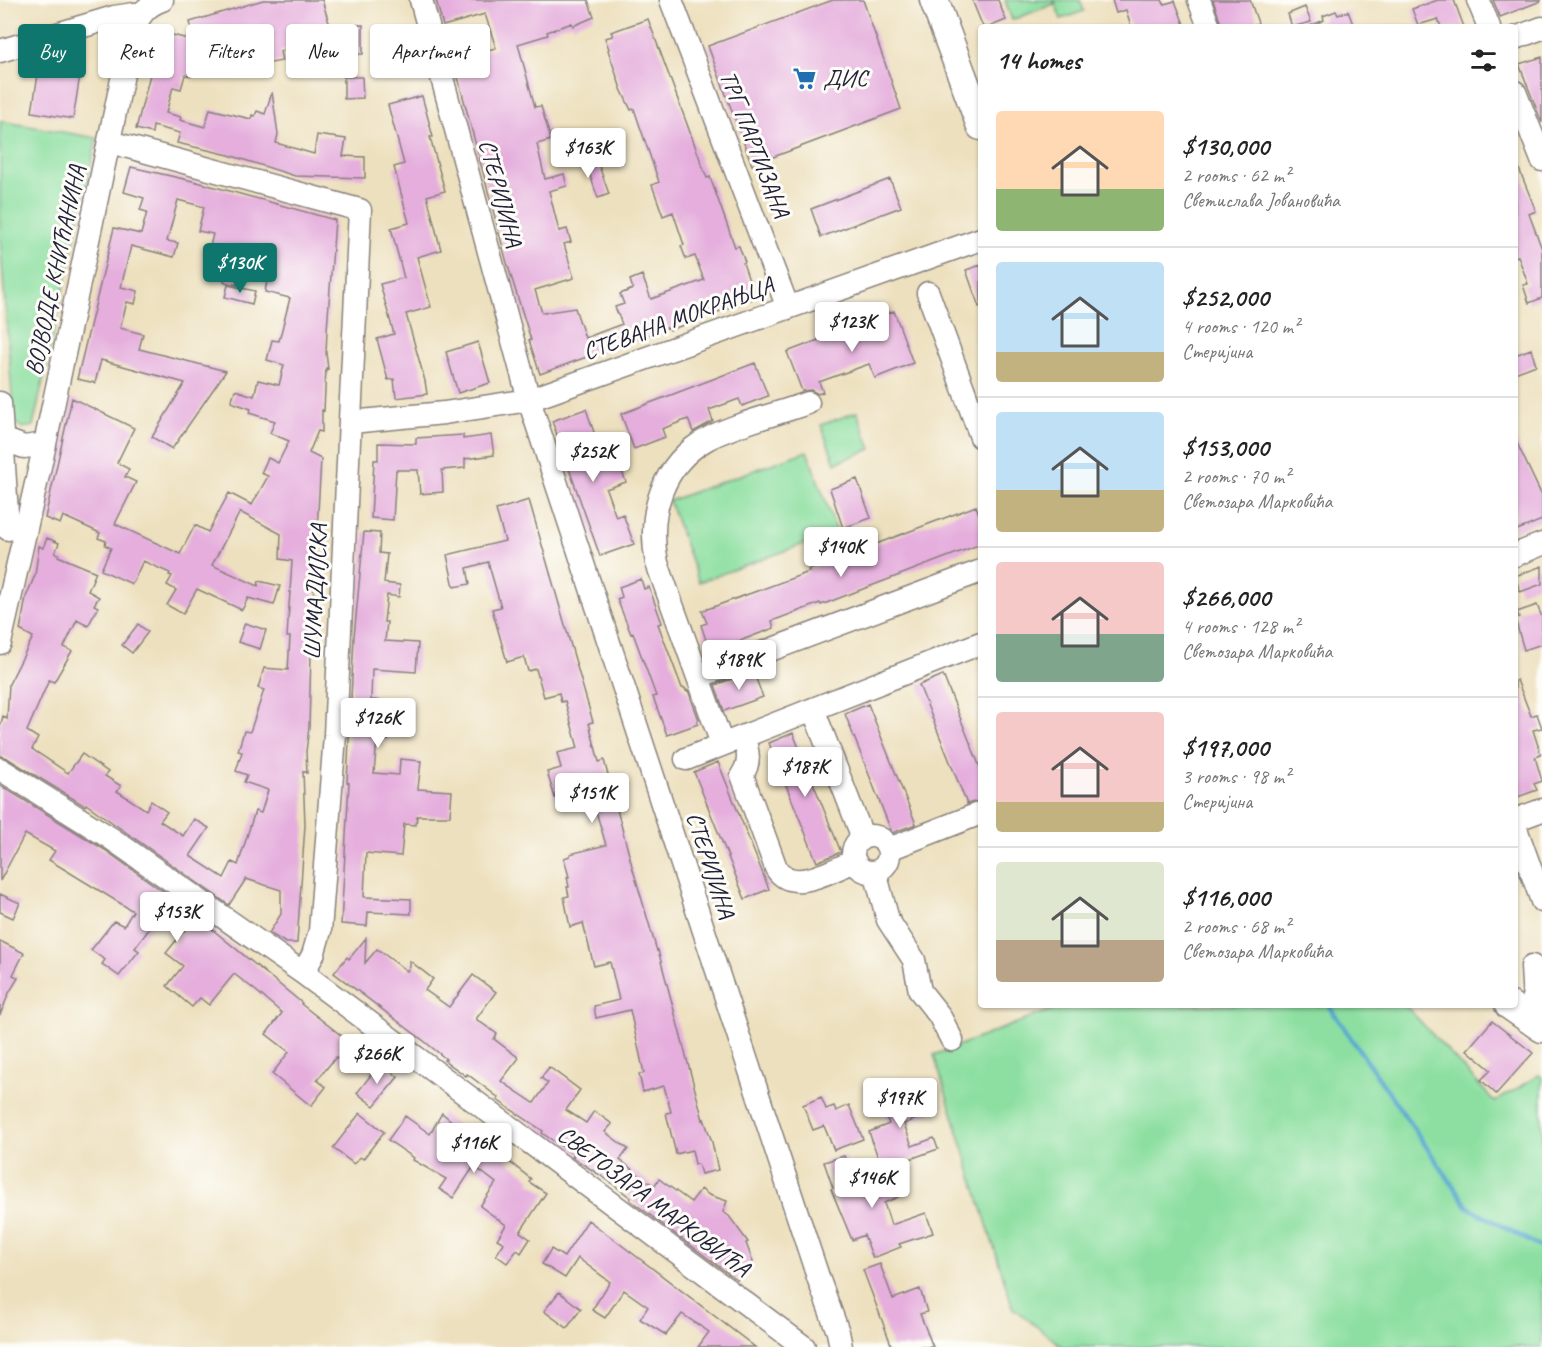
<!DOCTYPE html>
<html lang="en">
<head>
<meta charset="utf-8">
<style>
	:root { --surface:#fff; --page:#f6f6f6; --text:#222; --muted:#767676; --line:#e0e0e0; --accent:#0f766e }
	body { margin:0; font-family:Caveat,sans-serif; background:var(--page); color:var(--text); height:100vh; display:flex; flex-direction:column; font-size:22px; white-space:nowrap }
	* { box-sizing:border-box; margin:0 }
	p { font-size:20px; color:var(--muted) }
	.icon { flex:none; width:33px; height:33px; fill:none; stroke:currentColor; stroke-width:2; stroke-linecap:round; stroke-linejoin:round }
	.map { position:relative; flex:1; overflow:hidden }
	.side { position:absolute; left:978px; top:24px; width:540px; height:984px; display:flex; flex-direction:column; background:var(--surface); border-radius:6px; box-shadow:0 2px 4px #0004 }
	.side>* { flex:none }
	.guide { position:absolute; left:18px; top:24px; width:570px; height:54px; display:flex; gap:12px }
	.price { position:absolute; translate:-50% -51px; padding:0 14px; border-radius:6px; background:#fff; color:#222; font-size:20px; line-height:39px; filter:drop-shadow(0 2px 3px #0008) }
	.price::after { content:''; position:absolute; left:50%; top:36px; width:18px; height:14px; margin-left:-9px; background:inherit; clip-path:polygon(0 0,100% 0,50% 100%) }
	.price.on { background:var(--accent); color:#fff }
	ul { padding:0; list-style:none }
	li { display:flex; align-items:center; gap:18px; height:150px; padding:0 18px }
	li+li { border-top:2px solid var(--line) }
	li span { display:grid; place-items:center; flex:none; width:168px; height:120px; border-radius:6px; color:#555 }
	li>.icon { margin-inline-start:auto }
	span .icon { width:72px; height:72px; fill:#fffc; stroke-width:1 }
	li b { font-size:26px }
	h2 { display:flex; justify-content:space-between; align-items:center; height:72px; padding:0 18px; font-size:26px }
	.pill { padding:0 21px; border-radius:6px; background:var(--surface); box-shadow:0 2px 4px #0004; font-size:21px; line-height:54px }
	.pill.on { background:var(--accent); color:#fff }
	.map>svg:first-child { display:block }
</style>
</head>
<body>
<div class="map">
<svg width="1542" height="1347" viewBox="0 0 1542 1347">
	<rect width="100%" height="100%" fill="#fdfcf7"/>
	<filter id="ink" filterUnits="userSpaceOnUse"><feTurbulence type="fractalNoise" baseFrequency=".0167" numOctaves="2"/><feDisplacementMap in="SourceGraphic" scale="12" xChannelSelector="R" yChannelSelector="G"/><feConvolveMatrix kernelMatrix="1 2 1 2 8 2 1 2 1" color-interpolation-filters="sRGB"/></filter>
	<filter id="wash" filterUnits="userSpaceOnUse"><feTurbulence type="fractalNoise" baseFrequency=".008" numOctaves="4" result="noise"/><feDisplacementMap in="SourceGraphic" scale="24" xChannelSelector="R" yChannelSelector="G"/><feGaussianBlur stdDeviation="1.35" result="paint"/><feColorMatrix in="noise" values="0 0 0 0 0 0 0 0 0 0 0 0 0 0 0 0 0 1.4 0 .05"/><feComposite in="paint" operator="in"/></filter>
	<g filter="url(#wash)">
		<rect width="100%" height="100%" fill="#ede0be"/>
		<path fill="#8cdfa0" stroke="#57806e" stroke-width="1.5" d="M 1005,0 L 1053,0 L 1054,4 L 1012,20 Z
			M 1054,0 L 1080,0 L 1084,11 L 1061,19 Z
			M 0,121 L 97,138 L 33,426 L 22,428 L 14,421 L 0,239 Z
			M 857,412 L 871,449 L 835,463 L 821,425 Z
			M 807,451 L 837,532 L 699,582 L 669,501 Z
			M 1064,1005 L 1405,1005 L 1495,1102 L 1539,1075 L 1542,1077 L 1542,1347 L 1063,1347 L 1013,1308 L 934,1055 Z"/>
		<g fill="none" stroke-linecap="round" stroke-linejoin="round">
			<path stroke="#57a6d1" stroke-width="4.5" d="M 1328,1005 L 1468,1207 L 1542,1248"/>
		</g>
		<g id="blocks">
			<path fill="#e5aedd" d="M 263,0 L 322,0 L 330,26 L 363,25 L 363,54 L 335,54 L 335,42 L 330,42 L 330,34 L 299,33 L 302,46 L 280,51 L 282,61 L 260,65 L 259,62 L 248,65 L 245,53 L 223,59 L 225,70 L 192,76 L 185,75 L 181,89 L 173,87 L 166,113 L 181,117 L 180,120 L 205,127 L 210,109 L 251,119 L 252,115 L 255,116 L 257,111 L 265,114 L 272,92 L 278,134 L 276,143 L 314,154 L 317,135 L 346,139 L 343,156 L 365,157 L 365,178 L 295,176 L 229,155 L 177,143 L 180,133 L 153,126 L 152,133 L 136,129 L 161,32 L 195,41 L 190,22 Z
				M 436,0 L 588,0 L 594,17 L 573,26 L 572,23 L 547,32 L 548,35 L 518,44 L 535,107 L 541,106 L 551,140 L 537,144 L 545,179 L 564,174 L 567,186 L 549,191 L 559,231 L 567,229 L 571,242 L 564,244 L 574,278 L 535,290 L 542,313 L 575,308 L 585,338 L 622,324 L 615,307 L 624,304 L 620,294 L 633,289 L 630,280 L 642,275 L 651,299 L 704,280 L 695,256 L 686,259 L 681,246 L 684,245 L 673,212 L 663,216 L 652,185 L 659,182 L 634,109 L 631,110 L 621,89 L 608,50 L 609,49 L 605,38 L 613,36 L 611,32 L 648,19 L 707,178 L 710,177 L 735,247 L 739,246 L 745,262 L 743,263 L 755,298 L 670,330 L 669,327 L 540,374 L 529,340 L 531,340 L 507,263 L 457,74 L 465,72 L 462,56 L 496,48 L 485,14 L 443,26 Z
				M 833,0 L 863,0 L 901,109 L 752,165 L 708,46 Z
				M 972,0 L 998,0 L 1006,20 L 989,27 L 983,27 Z
				M 1112,0 L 1162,0 L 1164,4 L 1175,1 L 1185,27 L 1131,27 L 1126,10 L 1116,13 Z
				M 1213,0 L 1250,0 L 1258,23 L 1248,27 L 1222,27 Z
				M 1438,0 L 1454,0 L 1464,27 L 1441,27 L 1438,19 L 1418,25 L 1412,9 Z
				M 1493,0 L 1541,0 L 1541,1 L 1500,17 Z
				M 1305,7 L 1311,22 L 1292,27 L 1288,14 Z
				M 1336,11 L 1338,15 L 1348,11 L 1354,27 L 1308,27 L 1324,20 L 1323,16 Z
				M 1542,57 L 1542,123 L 1519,64 Z
				M 59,61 L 77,64 L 76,69 L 81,69 L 73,119 L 32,112 L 40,62 L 59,65 Z
				M 344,77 L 362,77 L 363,98 L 344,99 Z
				M 422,96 L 433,137 L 430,137 L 445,191 L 427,196 L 441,250 L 417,257 L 431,307 L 406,314 L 425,381 L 427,394 L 396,398 L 394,379 L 388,380 L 377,339 L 394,334 L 380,284 L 404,278 L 391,228 L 409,223 L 394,167 L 404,164 L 388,105 Z
				M 1515,159 L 1536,211 L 1529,214 L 1542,249 L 1542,298 L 1529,303 L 1523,285 L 1528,284 L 1518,256 L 1515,257 Z
				M 598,163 L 609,194 L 598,198 L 587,167 Z
				M 131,167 L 197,182 L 335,220 L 327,330 L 326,353 L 328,369 L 326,368 L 324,411 L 322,410 L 322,432 L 318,431 L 309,453 L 321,459 L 312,618 L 309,727 L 306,752 L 307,773 L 303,771 L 305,825 L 297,943 L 286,943 L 269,933 L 281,914 L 281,890 L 246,879 L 229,905 L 86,804 L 85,806 L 7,758 L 0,756 L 0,727 L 3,716 L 7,719 L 9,684 L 33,637 L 20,630 L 26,597 L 35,575 L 39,546 L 43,548 L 47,538 L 59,543 L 55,553 L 59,554 L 58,556 L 96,572 L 88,591 L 99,597 L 94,605 L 98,607 L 88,626 L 77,620 L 64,647 L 72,651 L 54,682 L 49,680 L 27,731 L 38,738 L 32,749 L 68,773 L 82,754 L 108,772 L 105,776 L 121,786 L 117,791 L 146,810 L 151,801 L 167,812 L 160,821 L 183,836 L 194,819 L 209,828 L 190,856 L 224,878 L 232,862 L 238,865 L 255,811 L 261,813 L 268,790 L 244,782 L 247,775 L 236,771 L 242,752 L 238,751 L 244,731 L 250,732 L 264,690 L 258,688 L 264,668 L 288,670 L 290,637 L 287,637 L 292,561 L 280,559 L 281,534 L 240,512 L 212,565 L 258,586 L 259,581 L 280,586 L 274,605 L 248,598 L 242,610 L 197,589 L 183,614 L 167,605 L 176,590 L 167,585 L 172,576 L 169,575 L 170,573 L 143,561 L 132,584 L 101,570 L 111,548 L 105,545 L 106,541 L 98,538 L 100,533 L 63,516 L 60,524 L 45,518 L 72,398 L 134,428 L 117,463 L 129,469 L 125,477 L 136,482 L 115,524 L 180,554 L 195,525 L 208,532 L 229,493 L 252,505 L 268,476 L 261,473 L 268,458 L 278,463 L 289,441 L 270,433 L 275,421 L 249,413 L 251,409 L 231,402 L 235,390 L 254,396 L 258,380 L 279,385 L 284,365 L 267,360 L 272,340 L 279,341 L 290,298 L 265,292 L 270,264 L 243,260 L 237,285 L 224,282 L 226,272 L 205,266 L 213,234 L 198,231 L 204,207 L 178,200 L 167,241 L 178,243 L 174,257 L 131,246 L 121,287 L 138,291 L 135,304 L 127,302 L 120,328 L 143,334 L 139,349 L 226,371 L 172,449 L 152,437 L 185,383 L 101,360 L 95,383 L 77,379 L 114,228 L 141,234 L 147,212 L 140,210 L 144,198 L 124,192 Z
				M 890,179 L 901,207 L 821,237 L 811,209 Z
				M 981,265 L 981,306 L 979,307 L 966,270 Z
				M 228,285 L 255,291 L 252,304 L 225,297 Z
				M 894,311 L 913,363 L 875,378 L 869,364 L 819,382 L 823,392 L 818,394 L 811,390 L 802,391 L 787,352 Z
				M 478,342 L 490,383 L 458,393 L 446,352 Z
				M 1531,349 L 1536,365 L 1515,373 L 1515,355 Z
				M 755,363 L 768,396 L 742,406 L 739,399 L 709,410 L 713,421 L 693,432 L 688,419 L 662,429 L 665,437 L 634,449 L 621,414 Z
				M 586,409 L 596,438 L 588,441 L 598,468 L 618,461 L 626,482 L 606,489 L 616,517 L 623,514 L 634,544 L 600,556 L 552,421 Z
				M 463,435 L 463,439 L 491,435 L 494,455 L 465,459 L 465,468 L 442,470 L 443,492 L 420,494 L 418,470 L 396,470 L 393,520 L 371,518 L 374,460 L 378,460 L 378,443 L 416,444 L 416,438 Z
				M 1515,439 L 1542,496 L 1542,520 L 1515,531 Z
				M 857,479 L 871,518 L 843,528 L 830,489 Z
				M 529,500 L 593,722 L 589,723 L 599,762 L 604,760 L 610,783 L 632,866 L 657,951 L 658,950 L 703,1120 L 704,1119 L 712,1142 L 718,1170 L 701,1174 L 698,1164 L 695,1164 L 692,1150 L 676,1154 L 666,1113 L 671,1112 L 664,1086 L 643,1092 L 639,1074 L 644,1073 L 630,1010 L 596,1018 L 594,1006 L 619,1000 L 610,962 L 594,966 L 583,923 L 570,927 L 564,897 L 569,896 L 567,887 L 569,887 L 567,877 L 569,877 L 564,858 L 570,856 L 570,854 L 606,845 L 595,808 L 591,809 L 589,803 L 572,808 L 568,794 L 555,798 L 547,772 L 561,768 L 557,753 L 578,748 L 565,701 L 561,702 L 559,693 L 544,697 L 536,669 L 528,671 L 524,657 L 507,662 L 492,609 L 501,607 L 488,562 L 467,568 L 470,584 L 454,587 L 447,555 L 505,541 L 496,510 Z
				M 976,506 L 981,520 L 981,544 L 821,605 L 820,603 L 772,621 L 774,628 L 710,652 L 701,625 L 707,623 L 702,611 L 809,572 L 808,570 Z
				M 364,532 L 380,533 L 379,553 L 387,554 L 384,583 L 400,585 L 399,597 L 387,595 L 384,622 L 387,622 L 385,641 L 418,643 L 416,672 L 372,669 L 371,700 L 390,701 L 388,740 L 377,740 L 374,773 L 399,775 L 400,759 L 421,761 L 418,789 L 452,791 L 450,816 L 417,816 L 416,825 L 404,824 L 401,856 L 366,853 L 364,897 L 411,899 L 411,914 L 368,912 L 367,926 L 341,924 L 349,783 L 347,782 L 354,637 Z
				M 1542,566 L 1542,584 L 1520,592 L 1515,576 Z
				M 641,579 L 644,589 L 649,587 L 662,623 L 658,624 L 682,688 L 685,688 L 686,691 L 688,690 L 699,720 L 697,721 L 698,724 L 667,735 L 653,697 L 656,696 L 633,633 L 631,634 L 617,599 L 622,597 L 619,587 Z
				M 1537,605 L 1542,617 L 1542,644 L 1524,650 L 1515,619 L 1519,617 L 1517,612 Z
				M 245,623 L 266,630 L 260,649 L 238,642 Z
				M 138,624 L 148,632 L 132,653 L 122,645 Z
				M 753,671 L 763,697 L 724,711 L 715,685 Z
				M 943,675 L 981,770 L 981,800 L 967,804 L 919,685 Z
				M 1517,680 L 1531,716 L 1537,714 L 1542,728 L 1533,730 L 1541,755 L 1535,757 L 1542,781 L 1534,784 L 1537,790 L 1515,798 L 1515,681 Z
				M 868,704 L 916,824 L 892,833 L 845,714 Z
				M 793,733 L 841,852 L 817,862 L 769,743 Z
				M 718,762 L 769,889 L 745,899 L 694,772 Z
				M 0,785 L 105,850 L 185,907 L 302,1003 L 301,1004 L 356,1047 L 343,1063 L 336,1057 L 317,1080 L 326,1087 L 311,1106 L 272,1074 L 289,1052 L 266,1034 L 282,1013 L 255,990 L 234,974 L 209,1005 L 200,998 L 192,1007 L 167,986 L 183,966 L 166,953 L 187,927 L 164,909 L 135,948 L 139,951 L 119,976 L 102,964 L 105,960 L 91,950 L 114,921 L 124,926 L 133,911 L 49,860 L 55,851 L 25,834 L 0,881 Z
				M 0,894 L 20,903 L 13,918 L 0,912 Z
				M 366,938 L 365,963 L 377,949 L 407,971 L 410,967 L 410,961 L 433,979 L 425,990 L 449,1007 L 473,975 L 496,992 L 476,1019 L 497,1034 L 494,1039 L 519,1058 L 501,1081 L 534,1103 L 548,1083 L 541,1078 L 549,1067 L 580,1090 L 566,1110 L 586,1123 L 594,1111 L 612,1124 L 605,1132 L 628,1149 L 620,1160 L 654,1186 L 659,1179 L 691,1202 L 701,1189 L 709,1195 L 727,1201 L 723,1212 L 729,1216 L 748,1242 L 746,1243 L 753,1262 L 737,1280 L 630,1200 L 631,1198 L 606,1179 L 572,1157 L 574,1155 L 542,1133 L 543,1131 L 497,1100 L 499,1098 L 467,1074 L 466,1076 L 444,1060 L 446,1059 L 424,1041 L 334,973 L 347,957 L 349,959 Z
				M 0,941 L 24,953 L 13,975 L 18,978 L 9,993 L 0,1015 Z
				M 1492,1021 L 1533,1053 L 1496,1094 L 1481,1080 L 1491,1070 L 1467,1050 Z
				M 380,1063 L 398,1077 L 374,1106 L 357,1093 Z
				M 887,1088 L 891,1098 L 905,1092 L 907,1097 L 921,1091 L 930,1113 L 904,1124 L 912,1146 L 934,1138 L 938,1149 L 882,1169 L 869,1132 L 889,1124 L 876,1093 Z
				M 821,1097 L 826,1109 L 834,1106 L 836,1111 L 849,1105 L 863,1139 L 834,1150 L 824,1126 L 813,1130 L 803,1105 Z
				M 360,1113 L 384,1132 L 363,1159 L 360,1157 L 354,1164 L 333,1148 Z
				M 442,1113 L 466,1133 L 468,1129 L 531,1179 L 529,1182 L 546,1193 L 520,1232 L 530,1239 L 521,1253 L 517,1250 L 507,1263 L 496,1255 L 504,1243 L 497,1239 L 506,1225 L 480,1206 L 496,1183 L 474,1166 L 453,1198 L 439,1189 L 446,1179 L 413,1160 L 414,1158 L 388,1140 L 405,1116 L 430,1134 Z
				M 844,1156 L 853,1181 L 886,1168 L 898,1197 L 884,1203 L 891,1225 L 926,1213 L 933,1233 L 899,1244 L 901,1247 L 873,1258 L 864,1235 L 852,1240 L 831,1189 L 833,1188 L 824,1162 Z
				M 588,1220 L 644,1262 L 755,1347 L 698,1347 L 709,1332 L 682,1314 L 666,1335 L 640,1319 L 648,1307 L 624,1290 L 605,1318 L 592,1310 L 610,1282 L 578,1258 L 565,1278 L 542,1264 L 551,1249 L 564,1257 Z
				M 880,1264 L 893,1299 L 920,1289 L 927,1312 L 920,1314 L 933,1347 L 892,1347 L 863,1270 Z
				M 559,1292 L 581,1309 L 567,1328 L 544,1311 Z"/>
		</g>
	</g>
	<g filter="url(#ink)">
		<use href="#blocks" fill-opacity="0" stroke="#88817c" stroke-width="1.5"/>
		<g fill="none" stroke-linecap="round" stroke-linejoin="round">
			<defs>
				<path id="minor" d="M 421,0 L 529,400 L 819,1280 L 838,1332 L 841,1347
					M 671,0 L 788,308
					M 1199,0 L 1209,27
					M 1478,0 L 1489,27
					M 1515,38 L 1542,28
					M 0,51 L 114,17 L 134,14 L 140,14
					M 1515,92 L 1542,160
					M 110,142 L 360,210 L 335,735 L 320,931 L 313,955 L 303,973
					M 928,293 L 981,437
					M 0,403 L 8,529
					M 351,422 L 444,413 L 529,400 L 981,239
					M 3,439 L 24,447 L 45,444
					M 1515,555 L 1542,544
					M 0,643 L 45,444 L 132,32 C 139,16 145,6 162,0
					M 698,677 L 981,571
					M 813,709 L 863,838
					M 742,737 C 749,750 751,762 742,775 L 776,868 C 792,895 832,870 855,861
					M 722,744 L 657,563 C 647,514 662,464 707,439 C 735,424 777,414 808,403
					M 686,759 L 981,643
					M 0,769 L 112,839 L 303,973 L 804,1347
					M 1515,820 L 1542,810
					M 1515,826 L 1542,901
					M853 854a18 18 0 1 1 36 0a18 18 0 1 1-36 0Z
					M 889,849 L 981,813
					M 875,872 L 888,920 L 914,960 L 920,991 L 939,1015 L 952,1040
					M 1532,966 L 1535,1022"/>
				<path id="major" d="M 934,0 L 981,126
					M 1509,1005 L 1542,1028"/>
			</defs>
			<use href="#minor" stroke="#88817c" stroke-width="25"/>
			<use href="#major" stroke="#88817c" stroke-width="31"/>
			<use href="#minor" stroke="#fff" stroke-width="22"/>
			<use href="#major" stroke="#fff" stroke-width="28"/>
		</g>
	</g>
	<defs>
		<symbol id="supermarket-bare" viewBox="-9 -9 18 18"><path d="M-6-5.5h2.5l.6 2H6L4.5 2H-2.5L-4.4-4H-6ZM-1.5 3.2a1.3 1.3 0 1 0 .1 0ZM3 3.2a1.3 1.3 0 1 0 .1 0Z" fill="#1f6fb2" stroke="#fdfcf7" stroke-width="2.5" paint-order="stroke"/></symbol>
	</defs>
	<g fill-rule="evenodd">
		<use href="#supermarket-bare" x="788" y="62" width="33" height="33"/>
	</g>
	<g text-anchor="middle" stroke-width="6" stroke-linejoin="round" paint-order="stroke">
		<g font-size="24" fill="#22223b" stroke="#fdfcf7" text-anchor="start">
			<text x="823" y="86">ДИС</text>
		</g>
		<g font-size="24" fill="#22223b" stroke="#fdfcf7">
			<text transform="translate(755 144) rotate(69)" y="8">ТРГ ПАРТИЗАНА</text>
			<text transform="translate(501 193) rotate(75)" y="8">СТЕРИЈИНА</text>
			<text transform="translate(55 270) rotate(-78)" y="8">ВОЈВОДЕ КНИЋАНИНА</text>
			<text transform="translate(678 318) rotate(-20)" y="8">СТЕВАНА МОКРАЊЦА</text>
			<text transform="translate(315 592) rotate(-87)" y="8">ШУМАДИЈСКА</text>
			<text transform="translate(711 865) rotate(72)" y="8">СТЕРИЈИНА</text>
			<text transform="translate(654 1201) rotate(37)" y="8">СВЕТОЗАРА МАРКОВИЋА</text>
		</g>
	</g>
</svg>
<b class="price" style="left:588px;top:179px">$163K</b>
<b class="price on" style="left:240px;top:294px">$130K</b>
<b class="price" style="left:852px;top:353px">$123K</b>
<b class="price" style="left:593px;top:483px">$252K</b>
<b class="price" style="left:841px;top:578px">$140K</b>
<b class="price" style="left:739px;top:691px">$189K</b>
<b class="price" style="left:378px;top:749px">$126K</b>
<b class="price" style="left:805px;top:798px">$187K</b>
<b class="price" style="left:592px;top:824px">$151K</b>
<b class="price" style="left:177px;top:943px">$153K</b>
<b class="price" style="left:377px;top:1085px">$266K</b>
<b class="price" style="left:900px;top:1129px">$197K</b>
<b class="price" style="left:474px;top:1174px">$116K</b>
<b class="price" style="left:872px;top:1209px">$146K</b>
<div class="guide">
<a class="pill on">Buy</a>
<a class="pill">Rent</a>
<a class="pill">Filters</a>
<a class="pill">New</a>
<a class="pill">Apartment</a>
</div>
<section class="side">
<h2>14 homes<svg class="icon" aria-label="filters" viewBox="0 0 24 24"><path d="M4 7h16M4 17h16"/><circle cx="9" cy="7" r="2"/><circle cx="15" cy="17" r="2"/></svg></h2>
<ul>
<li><span style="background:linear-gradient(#ffd9b3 65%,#8fb573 0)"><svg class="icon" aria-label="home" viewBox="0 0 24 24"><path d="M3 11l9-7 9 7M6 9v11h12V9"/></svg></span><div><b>$130,000</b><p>2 rooms · 62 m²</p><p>Светислава Јовановића</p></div></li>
<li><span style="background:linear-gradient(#bfe0f5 75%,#c2b280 0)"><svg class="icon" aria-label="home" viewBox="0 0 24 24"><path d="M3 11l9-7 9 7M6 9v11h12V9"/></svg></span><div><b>$252,000</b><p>4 rooms · 120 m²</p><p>Стеријина</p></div></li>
<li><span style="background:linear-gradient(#bfe0f5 65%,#c2b280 0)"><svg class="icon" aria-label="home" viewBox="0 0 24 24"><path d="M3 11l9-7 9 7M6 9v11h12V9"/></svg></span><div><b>$153,000</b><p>2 rooms · 70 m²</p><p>Светозара Марковића</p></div></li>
<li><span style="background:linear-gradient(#f6c9c9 60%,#7fa58c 0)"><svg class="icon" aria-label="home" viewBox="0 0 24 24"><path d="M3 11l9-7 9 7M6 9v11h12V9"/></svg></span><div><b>$266,000</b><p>4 rooms · 128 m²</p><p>Светозара Марковића</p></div></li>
<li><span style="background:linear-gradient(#f6c9c9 75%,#c2b280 0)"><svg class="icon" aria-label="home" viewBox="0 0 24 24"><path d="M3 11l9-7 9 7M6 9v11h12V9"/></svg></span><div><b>$197,000</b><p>3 rooms · 98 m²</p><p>Стеријина</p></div></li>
<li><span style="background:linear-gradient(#dfe7d0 65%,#b9a48a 0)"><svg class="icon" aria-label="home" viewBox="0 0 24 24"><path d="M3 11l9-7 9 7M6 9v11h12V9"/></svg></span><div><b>$116,000</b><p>2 rooms · 68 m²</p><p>Светозара Марковића</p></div></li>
</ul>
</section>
</div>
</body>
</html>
